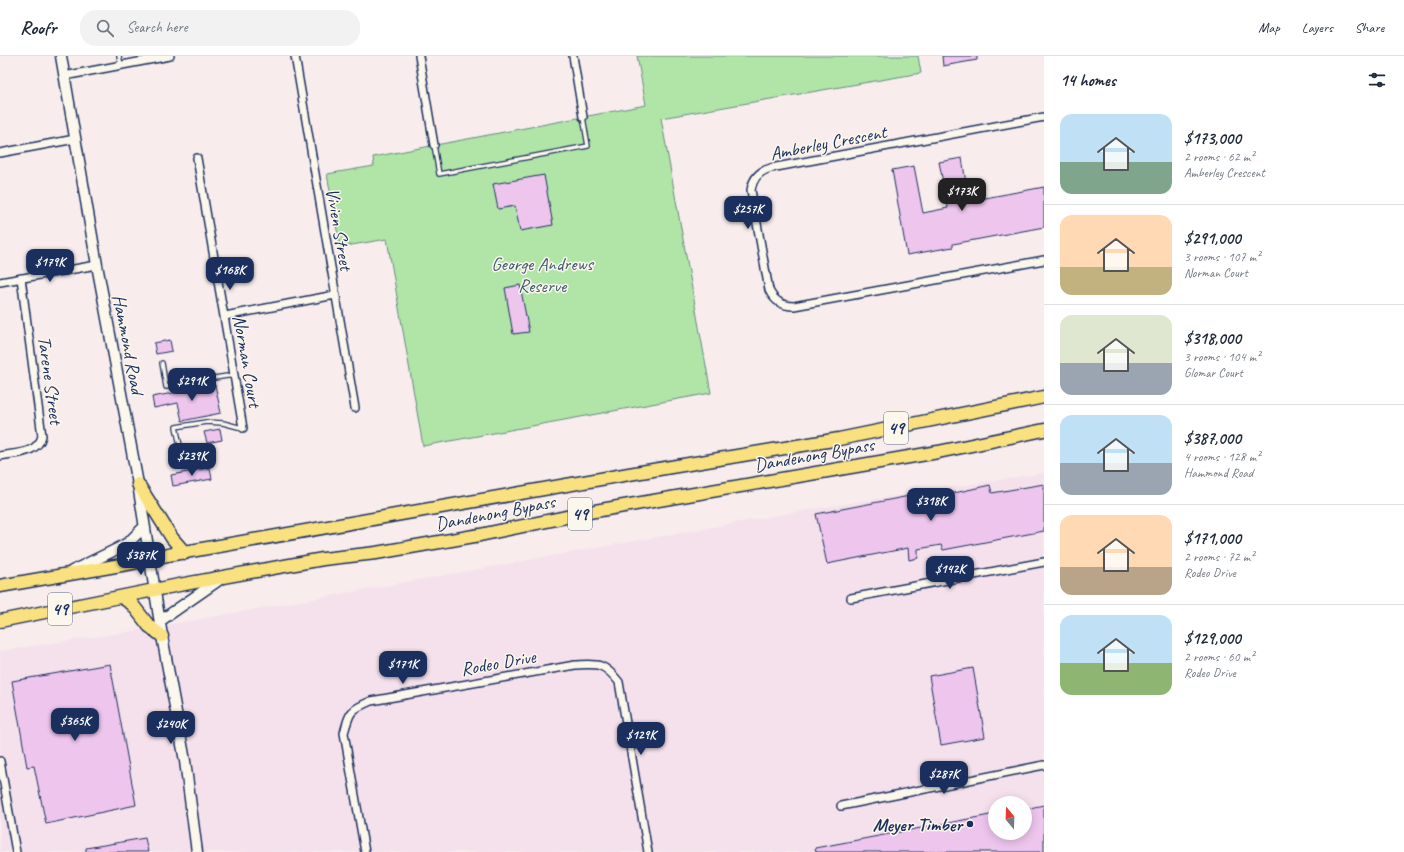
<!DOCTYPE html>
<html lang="en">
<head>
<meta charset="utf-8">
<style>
	:root { --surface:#fff; --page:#f2f2f3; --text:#1f2937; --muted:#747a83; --line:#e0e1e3; --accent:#1b2f5e }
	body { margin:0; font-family:Caveat,sans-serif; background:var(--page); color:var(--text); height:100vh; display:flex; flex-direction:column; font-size:15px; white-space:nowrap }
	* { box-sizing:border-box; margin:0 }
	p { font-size:13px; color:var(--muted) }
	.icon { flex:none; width:22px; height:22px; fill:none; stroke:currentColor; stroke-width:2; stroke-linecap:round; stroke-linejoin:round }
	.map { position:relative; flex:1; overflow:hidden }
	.panel { display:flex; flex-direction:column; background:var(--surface); width:360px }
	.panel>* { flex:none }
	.needle { width:26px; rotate:341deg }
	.fabs { position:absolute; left:988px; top:740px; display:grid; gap:8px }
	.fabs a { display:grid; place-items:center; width:44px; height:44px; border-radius:50%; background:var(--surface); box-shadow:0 2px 10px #0003; font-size:20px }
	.price { position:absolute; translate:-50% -34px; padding:0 9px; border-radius:8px; background:var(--accent); color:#fff; font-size:13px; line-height:26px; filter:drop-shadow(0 1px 2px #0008) }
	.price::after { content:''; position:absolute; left:50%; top:24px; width:12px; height:9px; margin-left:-6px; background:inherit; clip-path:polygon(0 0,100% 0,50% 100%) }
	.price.active { background:#222; color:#fff }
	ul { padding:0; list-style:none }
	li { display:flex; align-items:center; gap:12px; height:100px; padding:0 16px }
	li+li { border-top:1px solid var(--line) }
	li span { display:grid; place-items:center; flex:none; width:112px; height:80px; border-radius:12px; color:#555 }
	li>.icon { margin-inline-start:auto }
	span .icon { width:48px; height:48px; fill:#fffc; stroke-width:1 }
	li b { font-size:17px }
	h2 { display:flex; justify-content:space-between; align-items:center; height:48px; padding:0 16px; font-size:17px }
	header { display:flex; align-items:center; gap:24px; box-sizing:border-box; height:56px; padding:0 20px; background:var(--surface); border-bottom:1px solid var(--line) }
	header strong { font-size:19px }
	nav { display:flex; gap:22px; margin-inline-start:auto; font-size:14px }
	.search { width:280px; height:36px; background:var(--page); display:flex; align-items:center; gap:10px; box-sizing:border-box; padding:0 14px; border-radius:16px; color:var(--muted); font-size:15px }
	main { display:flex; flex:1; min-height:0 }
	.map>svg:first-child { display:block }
</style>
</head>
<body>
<header>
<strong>Roofr</strong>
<div class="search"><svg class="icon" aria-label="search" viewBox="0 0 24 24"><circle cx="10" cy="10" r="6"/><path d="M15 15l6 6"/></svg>Search here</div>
<nav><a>Map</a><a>Layers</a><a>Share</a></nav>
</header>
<main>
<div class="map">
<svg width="1044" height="796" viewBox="0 0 1044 796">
	<rect width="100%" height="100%" fill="#f8edec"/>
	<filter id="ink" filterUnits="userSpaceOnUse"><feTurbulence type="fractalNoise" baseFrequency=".025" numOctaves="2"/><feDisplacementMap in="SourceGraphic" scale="8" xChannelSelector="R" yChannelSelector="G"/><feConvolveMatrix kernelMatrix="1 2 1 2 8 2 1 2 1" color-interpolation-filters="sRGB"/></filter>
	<g filter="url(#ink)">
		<path fill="#f5e1ec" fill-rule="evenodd" d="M 1044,417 L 1044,796 L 0,796 L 0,595 L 133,575 L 818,452 ZM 995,747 L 1025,747 L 1025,777 L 995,777 Z"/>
		<path fill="#b1e5a7" stroke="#668a82" d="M 637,0 L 918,0 L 921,17 L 661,62 L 711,337 L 423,390 L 387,183 L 340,191 L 327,118 L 374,110 L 373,101 L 646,49 Z"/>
		<path fill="#edc5ed" stroke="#1b2f5e" d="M 942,0 L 977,0 L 977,4 L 943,10 Z
			M 962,102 L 969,145 L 1044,131 L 1044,171 L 953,188 L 953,191 L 907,199 L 892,114 L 914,110 L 923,157 L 948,152 L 939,106 Z
			M 544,119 L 553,169 L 520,175 L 515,150 L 498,153 L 493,128 Z
			M 520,229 L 529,276 L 513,278 L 505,232 Z
			M 170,284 L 172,295 L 156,298 L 154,287 Z
			M 215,329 L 221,357 L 182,365 L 178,347 L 154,352 L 152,341 Z
			M 220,373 L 222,384 L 207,387 L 204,376 Z
			M 210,412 L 212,423 L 173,430 L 171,419 Z
			M 1044,428 L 1044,475 L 943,494 L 941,489 L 918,493 L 918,502 L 909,504 L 908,492 L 827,508 L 816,458 L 930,436 L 932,442 L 990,429 L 992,437 Z
			M 110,608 L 136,749 L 46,768 L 34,710 L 27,711 L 12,625 Z
			M 973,612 L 985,681 L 941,689 L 929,620 Z
			M 1044,749 L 1044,796 L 816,796 L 815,792 L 995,758 L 995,777 L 1025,777 L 1025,753 Z
			M 145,782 L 148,796 L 86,796 L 86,792 Z"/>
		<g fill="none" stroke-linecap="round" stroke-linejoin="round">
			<defs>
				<path id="service" d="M 119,0 L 121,9
					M 434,89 L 439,118 L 588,90 L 583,61
					M 162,307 L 166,331 L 191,328 L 208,323 L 234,319
					M 204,408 L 185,412 L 176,371 L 206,366 L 223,367 L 242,372"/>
				<path id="minor" d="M 295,0 L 355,352
					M 419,0 L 434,89
					M 573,0 L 583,61
					M 64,20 L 170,0
					M 1044,61 L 771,112 C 759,115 753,122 751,134 L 769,234 C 774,245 782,250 794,250 L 1044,204
					M 0,97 L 75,83
					M 197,102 L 243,372
					M 0,226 L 97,209
					M 225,260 L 335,239
					M 0,400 C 15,397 38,398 42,380 L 21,222
					M 851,542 L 1044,506
					M 0,705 L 16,796
					M 841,750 L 1044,709
					M 365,796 L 344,677 C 350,655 350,654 371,645 L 575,609 C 598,608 603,606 619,626 L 648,796"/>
				<path id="secondary" d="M 61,0 L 97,209 L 138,428 L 162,580 L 185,705 L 197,796
					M 72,515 L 117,493 L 129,486 L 144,471
					M 160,565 L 222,522"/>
				<path id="trunk" d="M 138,428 L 172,482 L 185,497
					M 0,530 L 133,507 L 168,499 L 629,418 L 839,383 L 1044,341
					M 121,541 L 132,548 L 149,570 L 162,580
					M 0,565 L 179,529 L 323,503 L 376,497 L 480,479 L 595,455 L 938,396 L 1044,374"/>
			</defs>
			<use href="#service" stroke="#1b2f5e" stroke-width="6"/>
			<use href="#minor" stroke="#1b2f5e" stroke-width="10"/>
			<use href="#secondary" stroke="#1b2f5e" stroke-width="13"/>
			<use href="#trunk" stroke="#1b2f5e" stroke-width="15"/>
			<use href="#service" stroke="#fbf7ec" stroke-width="3.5"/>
			<use href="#minor" stroke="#fbf7ec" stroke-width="7"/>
			<use href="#secondary" stroke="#fbf7ec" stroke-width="10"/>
			<use href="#trunk" stroke="#fae180" stroke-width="12"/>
		</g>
	</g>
	<circle fill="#1b2f5e" stroke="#fbf7ec" stroke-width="1.5" cx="970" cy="768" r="4"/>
	<g text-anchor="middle" stroke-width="3" stroke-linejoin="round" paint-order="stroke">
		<g fill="#fbf7ec" stroke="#5e6b89" stroke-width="1">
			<rect x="884" y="356" width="24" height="32" rx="3"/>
			<rect x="568" y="442" width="24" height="32" rx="3"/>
			<rect x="48" y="537" width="24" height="32" rx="3"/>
		</g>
		<g font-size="18" font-weight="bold" fill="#1b2f5e">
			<text x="896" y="378">49</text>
			<text x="580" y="464">49</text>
			<text x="60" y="559">49</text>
		</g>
		<g font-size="19" fill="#1b2f5e" stroke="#fbf7ec">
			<text transform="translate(828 86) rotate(-11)" y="7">Amberley Crescent</text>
			<text transform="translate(340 173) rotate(80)" y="7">Vivien Street</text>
			<text transform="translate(129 288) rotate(79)" y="7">Hammond Road</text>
			<text transform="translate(248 305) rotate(80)" y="7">Norman Court</text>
			<text transform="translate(51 324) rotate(82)" y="7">Tarene Street</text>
			<text transform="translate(814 398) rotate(-10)" y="7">Dandenong Bypass</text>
			<text transform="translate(495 456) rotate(-11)" y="7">Dandenong Bypass</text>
			<text transform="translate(498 606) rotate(-10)" y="7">Rodeo Drive</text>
		</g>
		<g font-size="19" fill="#405c70" stroke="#fbf7ec">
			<text x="542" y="214">George Andrews<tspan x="542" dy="22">Reserve</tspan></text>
		</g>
		<g font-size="19" font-weight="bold" fill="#1b2f5e" stroke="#fbf7ec" text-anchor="end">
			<text x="962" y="775">Meyer Timber</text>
		</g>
	</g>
</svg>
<div class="fabs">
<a><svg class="needle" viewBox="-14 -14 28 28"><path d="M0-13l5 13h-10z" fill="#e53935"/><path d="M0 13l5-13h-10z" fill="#747a83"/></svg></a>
</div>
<b class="price active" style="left:962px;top:156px">$173K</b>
<b class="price" style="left:748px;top:174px">$257K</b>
<b class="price" style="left:50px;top:227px">$179K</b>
<b class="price" style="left:230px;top:235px">$168K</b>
<b class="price" style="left:192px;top:346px">$291K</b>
<b class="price" style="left:192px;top:421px">$239K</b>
<b class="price" style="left:931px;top:466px">$318K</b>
<b class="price" style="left:141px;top:520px">$387K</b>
<b class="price" style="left:950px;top:534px">$142K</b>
<b class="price" style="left:403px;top:629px">$171K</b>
<b class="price" style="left:75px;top:686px">$365K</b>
<b class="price" style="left:171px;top:689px">$240K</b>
<b class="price" style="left:641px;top:700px">$129K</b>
<b class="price" style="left:944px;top:739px">$287K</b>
</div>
<section class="panel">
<h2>14 homes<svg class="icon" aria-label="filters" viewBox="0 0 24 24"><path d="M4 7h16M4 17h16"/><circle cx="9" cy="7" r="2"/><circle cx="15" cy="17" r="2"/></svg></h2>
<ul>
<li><span style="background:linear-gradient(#bfe0f5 60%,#7fa58c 0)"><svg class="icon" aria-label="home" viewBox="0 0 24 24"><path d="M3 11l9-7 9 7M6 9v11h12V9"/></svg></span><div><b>$173,000</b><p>2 rooms · 62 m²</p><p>Amberley Crescent</p></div></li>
<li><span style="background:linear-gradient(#ffd9b3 65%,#c2b280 0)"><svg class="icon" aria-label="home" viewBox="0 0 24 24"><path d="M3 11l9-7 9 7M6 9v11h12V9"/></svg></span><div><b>$291,000</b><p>3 rooms · 107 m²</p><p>Norman Court</p></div></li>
<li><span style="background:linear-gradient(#dfe7d0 60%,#9aa5b1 0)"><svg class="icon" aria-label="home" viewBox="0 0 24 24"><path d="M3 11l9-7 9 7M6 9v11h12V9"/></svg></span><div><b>$318,000</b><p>3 rooms · 104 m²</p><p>Glomar Court</p></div></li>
<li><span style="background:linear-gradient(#bfe0f5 60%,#9aa5b1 0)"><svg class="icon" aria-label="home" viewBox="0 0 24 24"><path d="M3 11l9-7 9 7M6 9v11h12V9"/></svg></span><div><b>$387,000</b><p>4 rooms · 128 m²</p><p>Hammond Road</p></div></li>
<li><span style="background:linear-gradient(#ffd9b3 65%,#b9a48a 0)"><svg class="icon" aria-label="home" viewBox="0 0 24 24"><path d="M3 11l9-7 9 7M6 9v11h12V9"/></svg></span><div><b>$171,000</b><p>2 rooms · 72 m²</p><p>Rodeo Drive</p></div></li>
<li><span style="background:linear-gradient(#bfe0f5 60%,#8fb573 0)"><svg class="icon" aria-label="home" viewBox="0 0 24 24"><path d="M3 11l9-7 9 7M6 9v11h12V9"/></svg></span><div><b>$129,000</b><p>2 rooms · 60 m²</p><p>Rodeo Drive</p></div></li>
</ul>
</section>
</main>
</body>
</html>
